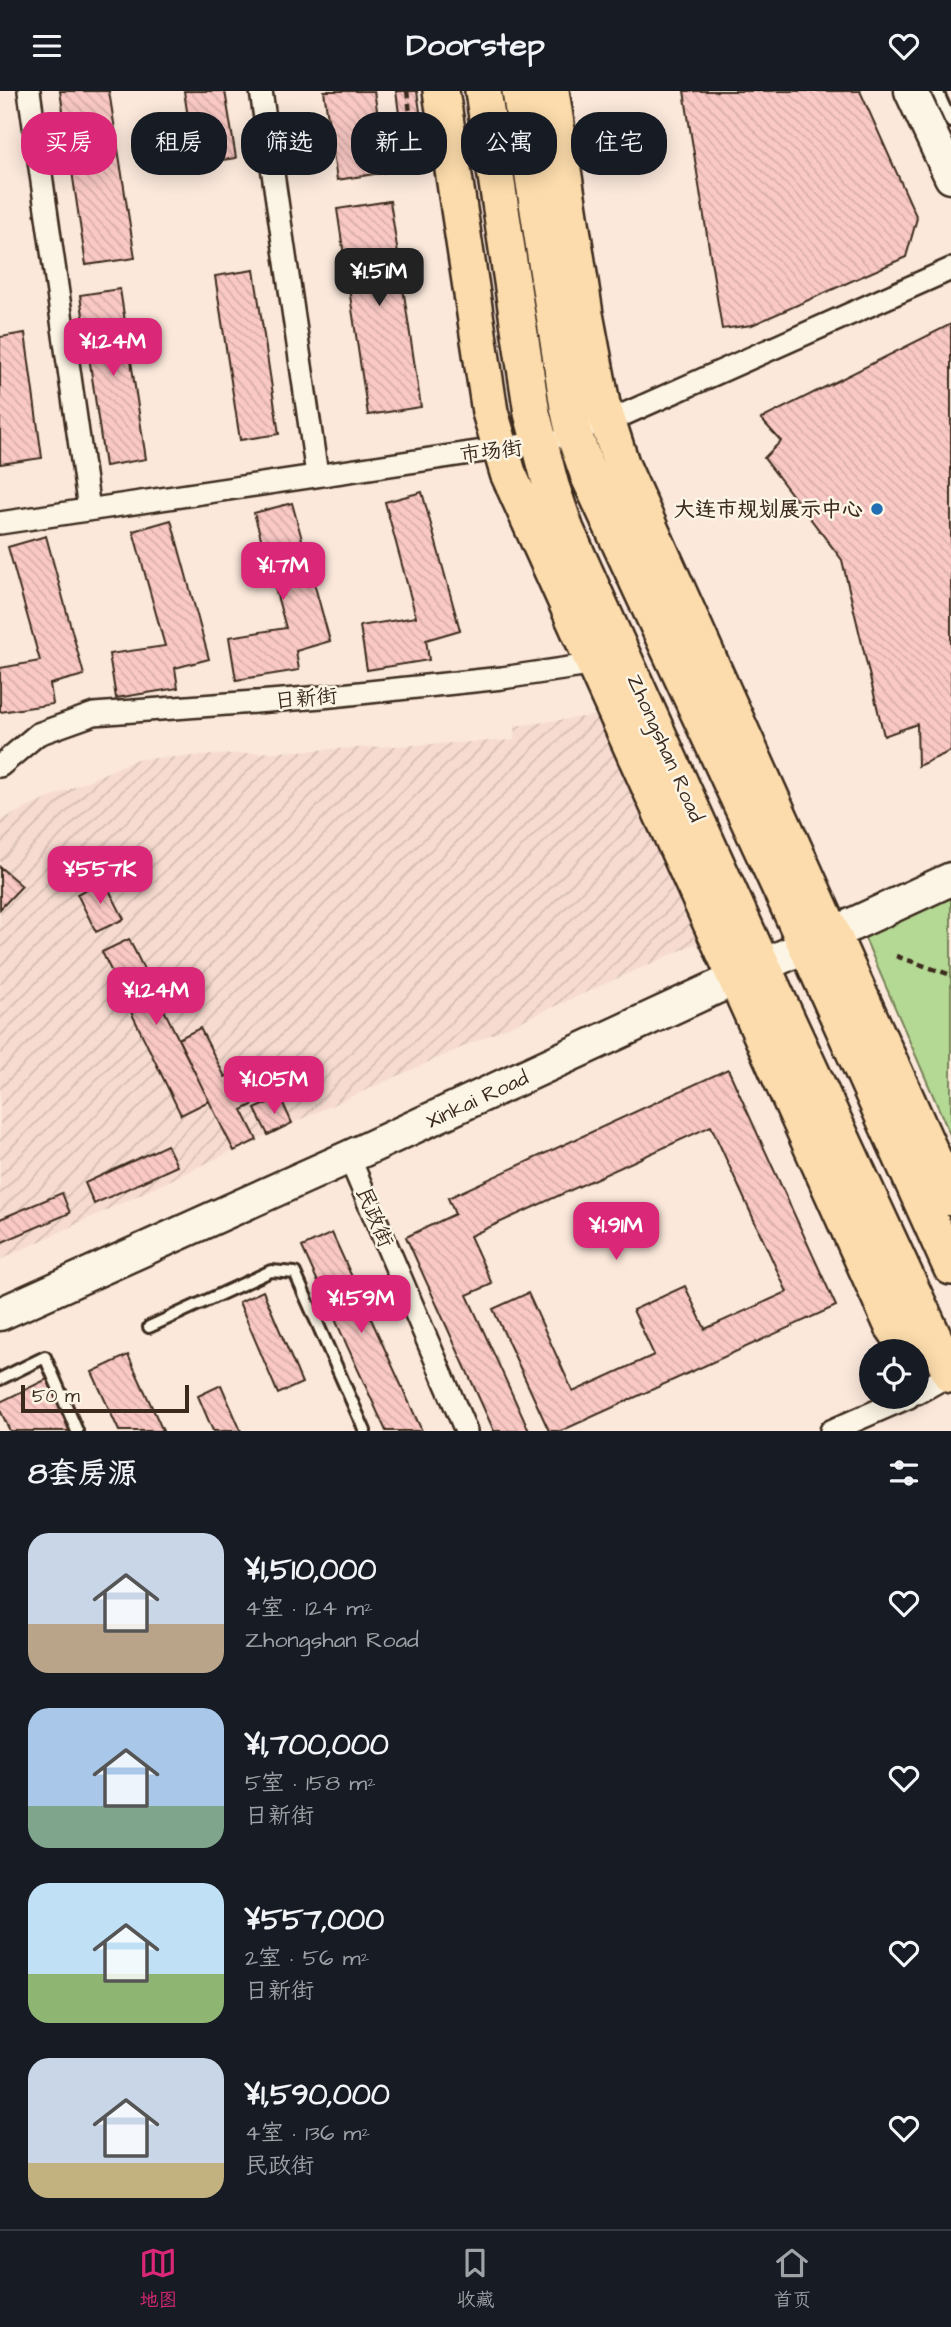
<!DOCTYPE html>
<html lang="zh">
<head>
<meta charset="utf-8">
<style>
	:root { --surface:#171b24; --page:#242831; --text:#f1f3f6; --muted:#9ea1a6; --line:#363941; --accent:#db2777 }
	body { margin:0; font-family:"Architects Daughter","LXGW WenKai TC",sans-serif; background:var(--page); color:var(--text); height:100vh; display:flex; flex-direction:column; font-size:26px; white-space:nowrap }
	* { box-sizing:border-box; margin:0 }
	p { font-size:23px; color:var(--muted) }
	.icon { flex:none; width:38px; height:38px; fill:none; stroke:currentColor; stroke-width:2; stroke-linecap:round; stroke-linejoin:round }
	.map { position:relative; height:1340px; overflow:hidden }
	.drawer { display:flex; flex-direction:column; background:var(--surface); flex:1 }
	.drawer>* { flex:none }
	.guide { position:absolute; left:21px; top:21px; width:910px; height:63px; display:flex; gap:14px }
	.tools { position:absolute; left:859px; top:1248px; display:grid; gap:14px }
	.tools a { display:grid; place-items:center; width:70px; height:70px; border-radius:50%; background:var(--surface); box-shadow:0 4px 18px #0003; font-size:35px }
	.scale { position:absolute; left:21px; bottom:18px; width:168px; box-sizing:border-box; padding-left:7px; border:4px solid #3b2a1e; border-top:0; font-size:19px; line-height:24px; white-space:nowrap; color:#3b2a1e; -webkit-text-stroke:5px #fcf5e5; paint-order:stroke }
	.price { position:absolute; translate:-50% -60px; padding:0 16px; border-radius:14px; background:var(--accent); color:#fff; font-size:23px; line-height:46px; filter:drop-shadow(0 2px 4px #0008) }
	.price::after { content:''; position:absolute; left:50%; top:42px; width:21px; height:16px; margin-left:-10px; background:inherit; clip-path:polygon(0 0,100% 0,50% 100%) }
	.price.selected { background:#222; color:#fff }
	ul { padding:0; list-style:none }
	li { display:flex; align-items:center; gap:21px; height:175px; padding:0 28px }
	li span { display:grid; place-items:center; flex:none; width:196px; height:140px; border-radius:21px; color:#555 }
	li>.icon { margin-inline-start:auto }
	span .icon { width:84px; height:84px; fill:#fffc; stroke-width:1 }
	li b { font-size:30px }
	h2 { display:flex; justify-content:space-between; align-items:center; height:84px; padding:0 28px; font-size:30px }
	.tag { padding:0 24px; border-radius:28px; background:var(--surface); box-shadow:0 4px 18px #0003; font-size:24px; line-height:63px }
	.tag.selected { background:var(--accent); color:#fff }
	header { display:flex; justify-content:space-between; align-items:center; height:91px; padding:0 28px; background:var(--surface); font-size:32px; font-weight:800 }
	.menu { display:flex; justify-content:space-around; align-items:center; height:98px; border-top:2px solid var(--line); background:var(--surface); font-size:19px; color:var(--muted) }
	.menu a { display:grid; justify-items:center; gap:4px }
	.menu .selected { color:var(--accent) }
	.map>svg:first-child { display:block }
</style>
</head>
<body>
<header><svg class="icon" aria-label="menu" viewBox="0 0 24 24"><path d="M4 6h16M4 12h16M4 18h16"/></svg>Doorstep<svg class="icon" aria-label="heart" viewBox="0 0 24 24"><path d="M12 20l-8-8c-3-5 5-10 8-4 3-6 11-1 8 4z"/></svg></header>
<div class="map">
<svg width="951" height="1340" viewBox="0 0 951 1340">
	<defs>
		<pattern id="industrial-furrows" width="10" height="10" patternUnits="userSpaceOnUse" patternTransform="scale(1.75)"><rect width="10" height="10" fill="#f7dbd0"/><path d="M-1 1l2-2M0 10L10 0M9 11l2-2" fill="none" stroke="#d5bcb2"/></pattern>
		<pattern id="building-back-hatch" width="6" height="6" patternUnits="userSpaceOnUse" patternTransform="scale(1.75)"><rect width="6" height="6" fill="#fac9c5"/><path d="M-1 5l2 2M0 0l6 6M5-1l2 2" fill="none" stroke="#d7ada9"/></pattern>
	</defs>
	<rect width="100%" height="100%" fill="#fbe8db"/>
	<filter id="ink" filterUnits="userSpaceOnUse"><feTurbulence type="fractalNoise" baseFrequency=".0143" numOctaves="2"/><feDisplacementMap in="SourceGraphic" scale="14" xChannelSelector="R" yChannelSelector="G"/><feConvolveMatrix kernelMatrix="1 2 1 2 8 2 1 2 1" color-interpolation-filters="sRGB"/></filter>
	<g filter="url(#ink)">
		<path fill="url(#industrial-furrows)" d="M 606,623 L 706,848 L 292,1032 L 0,1169 L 0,729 L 137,668 L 514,649 L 515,635 Z"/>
		<path fill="#b4d994" stroke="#788259" stroke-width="2" d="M 951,806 L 951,1046 L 864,845 Z"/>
		<path fill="url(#building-back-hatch)" stroke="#3b2a1e" stroke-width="2" d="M 60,0 L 109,0 L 135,167 L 86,174 Z
			M 184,0 L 225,0 L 236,67 L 195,73 Z
			M 324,0 L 374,0 L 387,81 L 337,89 Z
			M 396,0 L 417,0 L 421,27 L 400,30 Z
			M 684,0 L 860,0 L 917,127 L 906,166 L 752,234 L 722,238 Z
			M 390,110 L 421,316 L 368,324 L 337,118 Z
			M 254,179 L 279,343 L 240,349 L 215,185 Z
			M 120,198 L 146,368 L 105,375 L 80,204 Z
			M 951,233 L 951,660 L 918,675 L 917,633 L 884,645 L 842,469 L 764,367 L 781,350 L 761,328 Z
			M 25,242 L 42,367 L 0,373 L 0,246 Z
			M 422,401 L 460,539 L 426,549 L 429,569 L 367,579 L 360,535 L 416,526 L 385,411 Z
			M 292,412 L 330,550 L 296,560 L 299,579 L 236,589 L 229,546 L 286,537 L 254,422 Z
			M 171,429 L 209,568 L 175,577 L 178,597 L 116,607 L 109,563 L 165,555 L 133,440 Z
			M 46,445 L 84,584 L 50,593 L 53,613 L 0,621 L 0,577 L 40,570 L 8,456 Z
			M 0,776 L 22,795 L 0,818 Z
			M 104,789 L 124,828 L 96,841 L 77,803 Z
			M 129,848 L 209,1010 L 181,1024 L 102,861 Z
			M 200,937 L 225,986 L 237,980 L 254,1013 L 242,1019 L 257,1049 L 234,1060 L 178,948 Z
			M 728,978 L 836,1215 L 561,1340 L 549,1340 L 493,1218 L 528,1202 L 573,1301 L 654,1264 L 633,1219 L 685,1195 L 705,1238 L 787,1201 L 711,1035 L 470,1145 L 492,1193 L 467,1204 L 529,1340 L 494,1340 L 406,1146 L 455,1123 L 448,1107 Z
			M 280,1006 L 292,1032 L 268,1044 L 255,1018 Z
			M 167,1054 L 177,1075 L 94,1113 L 85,1092 Z
			M 62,1102 L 70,1122 L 0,1152 L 0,1128 Z
			M 332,1142 L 422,1340 L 386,1340 L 302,1156 Z
			M 263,1200 L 302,1292 L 278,1303 L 239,1211 Z
			M 128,1264 L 163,1340 L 119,1340 L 92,1281 Z
			M 47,1288 L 72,1340 L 10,1340 L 0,1319 L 0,1311 Z
			M 221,1294 L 241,1340 L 213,1340 L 198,1305 Z"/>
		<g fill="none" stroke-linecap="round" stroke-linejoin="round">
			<defs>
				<path id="lane" d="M 937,0 L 951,31
					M 149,1236 L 271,1180 L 295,1182 L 365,1340
					M 0,1288 L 45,1266 L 77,1340"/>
				<path id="street" d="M 29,0 L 89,418
					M 261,0 L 317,384
					M 598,335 L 951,178
					M 0,432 L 551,350
					M 0,675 L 38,643 L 94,623 L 322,606 L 502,587 L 603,572
					M 349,1066 L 466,1340
					M 917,1302 L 951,1283
					M 831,1340 L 909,1306"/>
				<path id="secondary" d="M 911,0 L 951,86
					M 0,1223 L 349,1066 L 951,788"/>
				<path id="primary" d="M 441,0 L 490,321 L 508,382 L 892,1234 L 910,1260
					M 483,0 L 532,322 L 551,395 L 566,439 L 763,876 L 951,1284
					M 520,0 L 568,316 L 574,343 L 589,386 L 792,823 L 951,1176
					M 551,0 L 585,223 L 602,313 L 622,375 L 951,1107"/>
			</defs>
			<use href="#lane" stroke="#3b2a1e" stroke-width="16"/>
			<use href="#street" stroke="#3b2a1e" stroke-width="26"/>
			<use href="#secondary" stroke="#3b2a1e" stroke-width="37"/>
			<use href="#primary" stroke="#3b2a1e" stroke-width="40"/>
			<path stroke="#3b2a1e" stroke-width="4.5" stroke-dasharray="7 5" stroke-linecap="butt" d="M 407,0 L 411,28
				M 896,865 L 951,884"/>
			<use href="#lane" stroke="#fcf5e5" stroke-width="10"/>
			<use href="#street" stroke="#fcf5e5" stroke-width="21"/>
			<use href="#secondary" stroke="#fcf5e5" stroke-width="32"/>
			<use href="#primary" stroke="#fcdcac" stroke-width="35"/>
		</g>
	</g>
	<circle fill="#1f6fb2" stroke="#fcf5e5" stroke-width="2.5" cx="877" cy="418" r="7"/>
	<g text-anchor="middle" stroke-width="5" stroke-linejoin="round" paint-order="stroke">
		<g font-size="21" fill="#3b2a1e" stroke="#fcf5e5">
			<text transform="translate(491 360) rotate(-7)" y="7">市场街</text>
			<text transform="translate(306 607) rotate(-5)" y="7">日新街</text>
			<text transform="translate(666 657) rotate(66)" y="7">Zhongshan Road</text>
			<text transform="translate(477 1008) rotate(-25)" y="7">Xinkai Road</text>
			<text transform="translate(375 1126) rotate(67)" y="7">民政街</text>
		</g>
		<g font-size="21" font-weight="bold" fill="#3b2a1e" stroke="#fcf5e5" text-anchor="end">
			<text x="863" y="425">大连市规划展示中心</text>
		</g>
	</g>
</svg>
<div class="tools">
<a><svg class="icon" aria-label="locate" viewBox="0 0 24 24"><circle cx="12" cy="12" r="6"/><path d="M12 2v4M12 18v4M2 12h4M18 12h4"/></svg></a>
</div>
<div class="scale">50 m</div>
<b class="price selected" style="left:379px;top:217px">¥1.51M</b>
<b class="price" style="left:113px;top:287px">¥1.24M</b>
<b class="price" style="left:283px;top:511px">¥1.7M</b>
<b class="price" style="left:100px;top:815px">¥557K</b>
<b class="price" style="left:156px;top:936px">¥1.24M</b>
<b class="price" style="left:274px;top:1025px">¥1.05M</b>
<b class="price" style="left:616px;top:1171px">¥1.91M</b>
<b class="price" style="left:361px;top:1244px">¥1.59M</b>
<div class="guide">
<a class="tag selected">买房</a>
<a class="tag">租房</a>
<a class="tag">筛选</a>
<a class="tag">新上</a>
<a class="tag">公寓</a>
<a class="tag">住宅</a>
</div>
</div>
<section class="drawer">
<h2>8套房源<svg class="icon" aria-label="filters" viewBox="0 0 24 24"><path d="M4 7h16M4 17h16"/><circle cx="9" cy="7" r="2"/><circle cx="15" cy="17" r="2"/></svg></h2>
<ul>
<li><span style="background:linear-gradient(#c9d6e8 65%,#b9a48a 0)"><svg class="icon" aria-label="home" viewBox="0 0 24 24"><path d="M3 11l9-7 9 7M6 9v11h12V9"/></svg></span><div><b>¥1,510,000</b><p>4室 · 124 m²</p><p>Zhongshan Road</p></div><svg class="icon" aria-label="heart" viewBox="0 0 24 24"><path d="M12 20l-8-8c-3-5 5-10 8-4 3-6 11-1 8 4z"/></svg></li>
<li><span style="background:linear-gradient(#a9c7e8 70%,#7fa58c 0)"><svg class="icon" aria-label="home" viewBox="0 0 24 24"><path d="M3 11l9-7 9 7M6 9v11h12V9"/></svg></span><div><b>¥1,700,000</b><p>5室 · 158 m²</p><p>日新街</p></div><svg class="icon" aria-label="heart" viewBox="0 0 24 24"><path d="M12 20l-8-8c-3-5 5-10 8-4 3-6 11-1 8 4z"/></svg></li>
<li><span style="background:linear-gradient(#bfe0f5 65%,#8fb573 0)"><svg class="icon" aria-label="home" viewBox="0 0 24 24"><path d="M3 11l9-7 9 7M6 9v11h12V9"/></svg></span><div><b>¥557,000</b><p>2室 · 56 m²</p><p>日新街</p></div><svg class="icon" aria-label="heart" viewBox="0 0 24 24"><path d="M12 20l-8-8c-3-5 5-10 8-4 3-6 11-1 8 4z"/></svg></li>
<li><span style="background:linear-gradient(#c9d6e8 75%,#c2b280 0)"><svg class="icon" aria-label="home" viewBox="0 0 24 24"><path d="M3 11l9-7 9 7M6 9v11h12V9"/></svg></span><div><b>¥1,590,000</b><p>4室 · 136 m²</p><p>民政街</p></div><svg class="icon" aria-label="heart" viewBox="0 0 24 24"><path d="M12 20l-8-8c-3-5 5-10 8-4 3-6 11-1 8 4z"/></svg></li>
</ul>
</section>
<nav class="menu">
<a class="selected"><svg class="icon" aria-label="map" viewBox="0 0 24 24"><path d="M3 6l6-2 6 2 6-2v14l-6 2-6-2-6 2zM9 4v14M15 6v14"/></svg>地图</a>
<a><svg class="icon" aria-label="saved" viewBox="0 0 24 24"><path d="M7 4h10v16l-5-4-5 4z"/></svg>收藏</a>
<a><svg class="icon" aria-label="home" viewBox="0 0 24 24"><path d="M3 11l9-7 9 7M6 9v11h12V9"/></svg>首页</a>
</nav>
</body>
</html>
